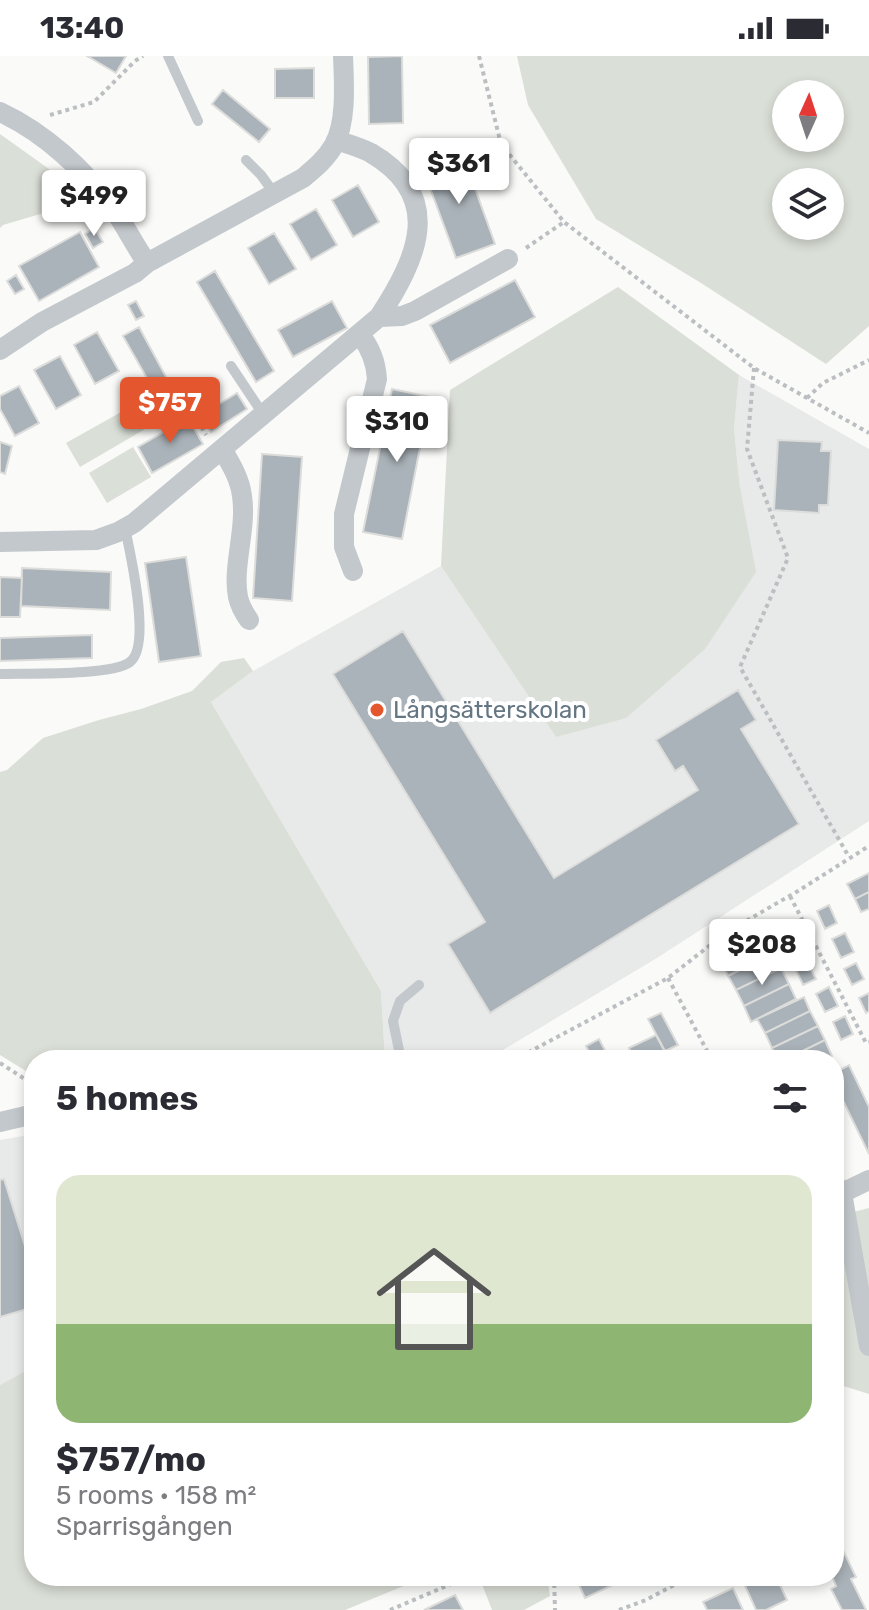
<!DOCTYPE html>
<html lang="en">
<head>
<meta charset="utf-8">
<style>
	:root { --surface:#fff; --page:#f7f7f7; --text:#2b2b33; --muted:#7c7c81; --accent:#e4572e }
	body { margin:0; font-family:Rubik,sans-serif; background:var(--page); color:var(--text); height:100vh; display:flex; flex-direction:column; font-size:30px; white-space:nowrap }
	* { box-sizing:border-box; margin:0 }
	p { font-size:26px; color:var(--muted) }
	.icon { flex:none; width:44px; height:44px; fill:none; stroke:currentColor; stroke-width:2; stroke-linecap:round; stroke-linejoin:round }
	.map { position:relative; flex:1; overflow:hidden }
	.details { position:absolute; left:24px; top:994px; width:820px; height:536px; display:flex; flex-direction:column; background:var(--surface); border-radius:32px; box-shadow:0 4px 12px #0003 }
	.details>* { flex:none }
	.needle { width:52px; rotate:3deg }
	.fabs { position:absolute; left:772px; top:24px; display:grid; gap:16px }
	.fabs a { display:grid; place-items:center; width:72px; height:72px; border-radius:50%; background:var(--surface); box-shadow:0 4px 12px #0003; font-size:40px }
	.price { position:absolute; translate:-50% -68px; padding:0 18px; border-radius:8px; background:#fff; color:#222; font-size:26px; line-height:52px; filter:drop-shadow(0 2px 4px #0008) }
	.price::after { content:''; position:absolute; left:50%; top:48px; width:24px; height:18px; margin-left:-12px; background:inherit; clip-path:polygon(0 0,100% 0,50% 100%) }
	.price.active { background:var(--accent); color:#fff }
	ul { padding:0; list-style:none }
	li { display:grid; align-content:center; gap:16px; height:424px; padding:0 32px }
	li span { display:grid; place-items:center; height:248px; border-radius:24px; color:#555 }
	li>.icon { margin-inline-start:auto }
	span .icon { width:144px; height:144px; fill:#fffc; stroke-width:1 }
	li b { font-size:34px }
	h2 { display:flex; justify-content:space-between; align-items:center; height:96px; padding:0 32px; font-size:34px }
	.status { display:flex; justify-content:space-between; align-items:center; height:56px; padding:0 40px; background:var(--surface); direction:ltr }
	.status svg { height:22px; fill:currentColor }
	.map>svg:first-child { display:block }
</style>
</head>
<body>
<div class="status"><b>13:40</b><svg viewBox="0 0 49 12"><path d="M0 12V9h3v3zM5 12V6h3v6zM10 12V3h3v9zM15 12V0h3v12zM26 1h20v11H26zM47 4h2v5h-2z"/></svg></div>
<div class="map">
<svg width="869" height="1554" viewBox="0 0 869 1554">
	<rect width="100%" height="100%" fill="#fafaf8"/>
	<path fill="#e8e9e9" d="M 739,319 L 869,393 L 869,765 L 657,902 L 486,1004 L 385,1004 L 381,935 L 211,646 L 253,615 L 441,510 L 556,681 L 740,432 L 734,373 Z
		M 34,1078 L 34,1310 L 0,1329 L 0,1084 Z"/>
	<path fill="#dadfd7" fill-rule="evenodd" d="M 517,0 L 869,0 L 869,270 L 826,308 L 701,227 L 596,163 L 528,49 ZM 786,38 L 830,38 L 830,82 L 786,82 ZM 786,126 L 830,126 L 830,170 L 786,170 Z
		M 0,78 L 91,143 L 3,169 L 0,172 Z
		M 618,231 L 739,319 L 734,373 L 740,432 L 756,516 L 705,593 L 626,662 L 556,681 L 441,510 L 450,334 Z
		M 139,346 L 152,369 L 80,411 L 66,387 Z
		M 133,391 L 151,421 L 107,447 L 89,417 Z
		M 244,602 L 253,615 L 211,646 L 381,935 L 385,1004 L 34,1004 L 34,1020 L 0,999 L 0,716 L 7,714 L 43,682 L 99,664 L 141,653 L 192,635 L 221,606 Z
		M 869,1152 L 869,1338 L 834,1327 L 834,1161 Z
		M 34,1310 L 34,1520 L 428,1520 L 345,1554 L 0,1554 L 0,1329 Z
		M 489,1520 L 547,1520 L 550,1540 L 524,1554 L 492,1554 L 480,1523 Z"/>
	<path fill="#aab3b9" stroke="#dcdcda" stroke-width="2" d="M 87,0 L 126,0 L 116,17 Z
		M 402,0 L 403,67 L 369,68 L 368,1 Z
		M 314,12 L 314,42 L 275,42 L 275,13 Z
		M 223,34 L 270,73 L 259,86 L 212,48 Z
		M 463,99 L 495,188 L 456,202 L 423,113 Z
		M 358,129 L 379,166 L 353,181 L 332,144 Z
		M 316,153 L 337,189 L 311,204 L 290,168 Z
		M 94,172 L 103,186 L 93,192 L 85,178 Z
		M 80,176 L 99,211 L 39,245 L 19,210 Z
		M 274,177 L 296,213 L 269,228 L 248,192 Z
		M 215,215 L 274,315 L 256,326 L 197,226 Z
		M 16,219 L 24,233 L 15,238 L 7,225 Z
		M 515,224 L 535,261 L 450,307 L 430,269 Z
		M 136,245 L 144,260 L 136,264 L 128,249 Z
		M 332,245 L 347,272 L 293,301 L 278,274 Z
		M 139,271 L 172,332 L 157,340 L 123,280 Z
		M 97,276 L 119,315 L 95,328 L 74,289 Z
		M 60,300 L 81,339 L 56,353 L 34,314 Z
		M 19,330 L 39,367 L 15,380 L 0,353 L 0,340 Z
		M 392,333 L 430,341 L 402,483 L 363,476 Z
		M 237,337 L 247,353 L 211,376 L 201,359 Z
		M 188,362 L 203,388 L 152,417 L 138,391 Z
		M 778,384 L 822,386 L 821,395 L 831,395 L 828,449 L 819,449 L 819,457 L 774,454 Z
		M 0,386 L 12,390 L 5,418 L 0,416 Z
		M 262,398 L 302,401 L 292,545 L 253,542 Z
		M 186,501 L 201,600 L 159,606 L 145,507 Z
		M 22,512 L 111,516 L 110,554 L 21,550 Z
		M 0,521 L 22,522 L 20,561 L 0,561 Z
		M 403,575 L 554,822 L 698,734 L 683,710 L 675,715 L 656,684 L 738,634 L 756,664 L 741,673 L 799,768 L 490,957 L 448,888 L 485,866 L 333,618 Z
		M 92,579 L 92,602 L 0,605 L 0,582 Z
		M 869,817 L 869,836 L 855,843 L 847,828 Z
		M 869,836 L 869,853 L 861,856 L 855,843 Z
		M 829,849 L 837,867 L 825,873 L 817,855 Z
		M 845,877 L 854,896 L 841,902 L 832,883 Z
		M 793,880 L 801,894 L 789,900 L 781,885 Z
		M 767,884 L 774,897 L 728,920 L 722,907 Z
		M 774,897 L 781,912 L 736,934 L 728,920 Z
		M 856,907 L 864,923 L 852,929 L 844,913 Z
		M 808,908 L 816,923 L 803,929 L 796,914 Z
		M 781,912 L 789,928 L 744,950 L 736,934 Z
		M 789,928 L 796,943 L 751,966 L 744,950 Z
		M 829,931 L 838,950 L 825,956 L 816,938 Z
		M 869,937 L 869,955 L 866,957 L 859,942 Z
		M 804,941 L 810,955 L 765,977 L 757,963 Z
		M 810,955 L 818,970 L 772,992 L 765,977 Z
		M 661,957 L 678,989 L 665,995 L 648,963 Z
		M 845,960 L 853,978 L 841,984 L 833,966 Z
		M 818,970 L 825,984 L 784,1004 L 778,1004 L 772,992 Z
		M 656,979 L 669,1004 L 635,1004 L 629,992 Z
		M 599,983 L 610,1004 L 593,1004 L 586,990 Z
		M 825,984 L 832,1000 L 823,1004 L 784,1004 Z
		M 849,1009 L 869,1051 L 869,1098 L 834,1026 L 834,1017 Z
		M 4,1123 L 34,1219 L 34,1251 L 0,1261 L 0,1124 Z
		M 834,1476 L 856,1521 L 851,1523 L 866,1554 L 842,1554 L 831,1533 L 836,1530 L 832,1520 L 834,1520 Z
		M 575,1520 L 612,1520 L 615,1528 L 585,1542 Z
		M 626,1520 L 649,1520 L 630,1529 Z
		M 749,1520 L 776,1520 L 787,1544 L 766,1554 L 756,1554 L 742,1523 Z
		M 733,1532 L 743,1554 L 707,1554 L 703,1546 Z
		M 455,1539 L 463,1554 L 424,1554 Z"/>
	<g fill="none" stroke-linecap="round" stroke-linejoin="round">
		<path stroke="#bbbfc2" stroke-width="4" stroke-dasharray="4 4" stroke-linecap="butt" d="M 479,0 L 501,88 L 564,166 L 754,312 L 869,377
			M 50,59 L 94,46 L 135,5 L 143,0
			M 526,192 L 564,166
			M 754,312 L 747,393 L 788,502 L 740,611 L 849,801
			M 199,332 C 193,350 197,364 206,379
			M 807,342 L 823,327 L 869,304
			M 790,840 L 866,987 L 869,986
			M 668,922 L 712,1004
			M 514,1004 L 668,922 L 727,876 L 798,835 L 869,790
			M 0,1007 L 34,1029
			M 834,1443 L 837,1441
			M 554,1520 L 555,1554
			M 390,1554 L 470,1520
			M 619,1554 L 646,1544 L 691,1520"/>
		<path stroke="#c3c8cc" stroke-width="10" d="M 168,0 L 198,65
			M 246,104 L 261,119 L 274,137
			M 231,310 L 263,358
			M 0,618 C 26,617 112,620 130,606 C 152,589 130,497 125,472
			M 401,1004 L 393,965 L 400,945 L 419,929"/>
		<path stroke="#c3c8cc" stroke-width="20" d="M 0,56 C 45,77 85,114 114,154 C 126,171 135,190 147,207
			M 379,261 L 402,260 L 415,255 L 508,203
			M 0,294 L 42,266 L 135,217 L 147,207 L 303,122 C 315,112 326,103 334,89 C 347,66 344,26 343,0
			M 222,393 C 231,408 240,423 242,440 C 247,473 232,511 238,541 C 240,550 244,557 249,564
			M 0,486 L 96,484 L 118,476 L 134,467 L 379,261 C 417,203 446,141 371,97 C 360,91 348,88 336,84
			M 353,515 L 344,491 L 344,458 L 377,323 C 376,307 370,291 360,279
			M 0,1066 L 34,1058
			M 834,1127 L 842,1137 L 869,1290
			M 842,1137 L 869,1124"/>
	</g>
	<circle fill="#e4572e" stroke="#fff" stroke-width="3" cx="377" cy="654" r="8"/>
	<g text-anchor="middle" stroke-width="8" stroke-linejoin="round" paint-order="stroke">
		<g font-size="24" fill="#657683" stroke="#fff" text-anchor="start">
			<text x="393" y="662">Långsätterskolan</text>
		</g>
	</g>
</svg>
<div class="fabs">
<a><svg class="needle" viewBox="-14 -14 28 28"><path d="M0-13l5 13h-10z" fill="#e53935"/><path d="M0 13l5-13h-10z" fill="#7c7c81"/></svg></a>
<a><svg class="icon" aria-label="layers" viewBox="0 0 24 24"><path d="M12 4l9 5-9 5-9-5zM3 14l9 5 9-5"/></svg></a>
</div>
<b class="price" style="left:459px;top:150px">$361</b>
<b class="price" style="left:94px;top:182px">$499</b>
<b class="price active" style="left:170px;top:389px">$757</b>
<b class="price" style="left:397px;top:408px">$310</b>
<b class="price" style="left:762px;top:931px">$208</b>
<section class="details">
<h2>5 homes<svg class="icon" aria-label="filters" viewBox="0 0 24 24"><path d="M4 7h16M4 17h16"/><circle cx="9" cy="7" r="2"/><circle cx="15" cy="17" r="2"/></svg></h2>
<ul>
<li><span style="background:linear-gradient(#dfe7d0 60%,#8fb573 0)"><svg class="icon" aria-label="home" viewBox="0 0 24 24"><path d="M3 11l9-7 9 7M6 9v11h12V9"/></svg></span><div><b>$757/mo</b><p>5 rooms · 158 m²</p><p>Sparrisgången</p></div></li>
</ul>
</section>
</div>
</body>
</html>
